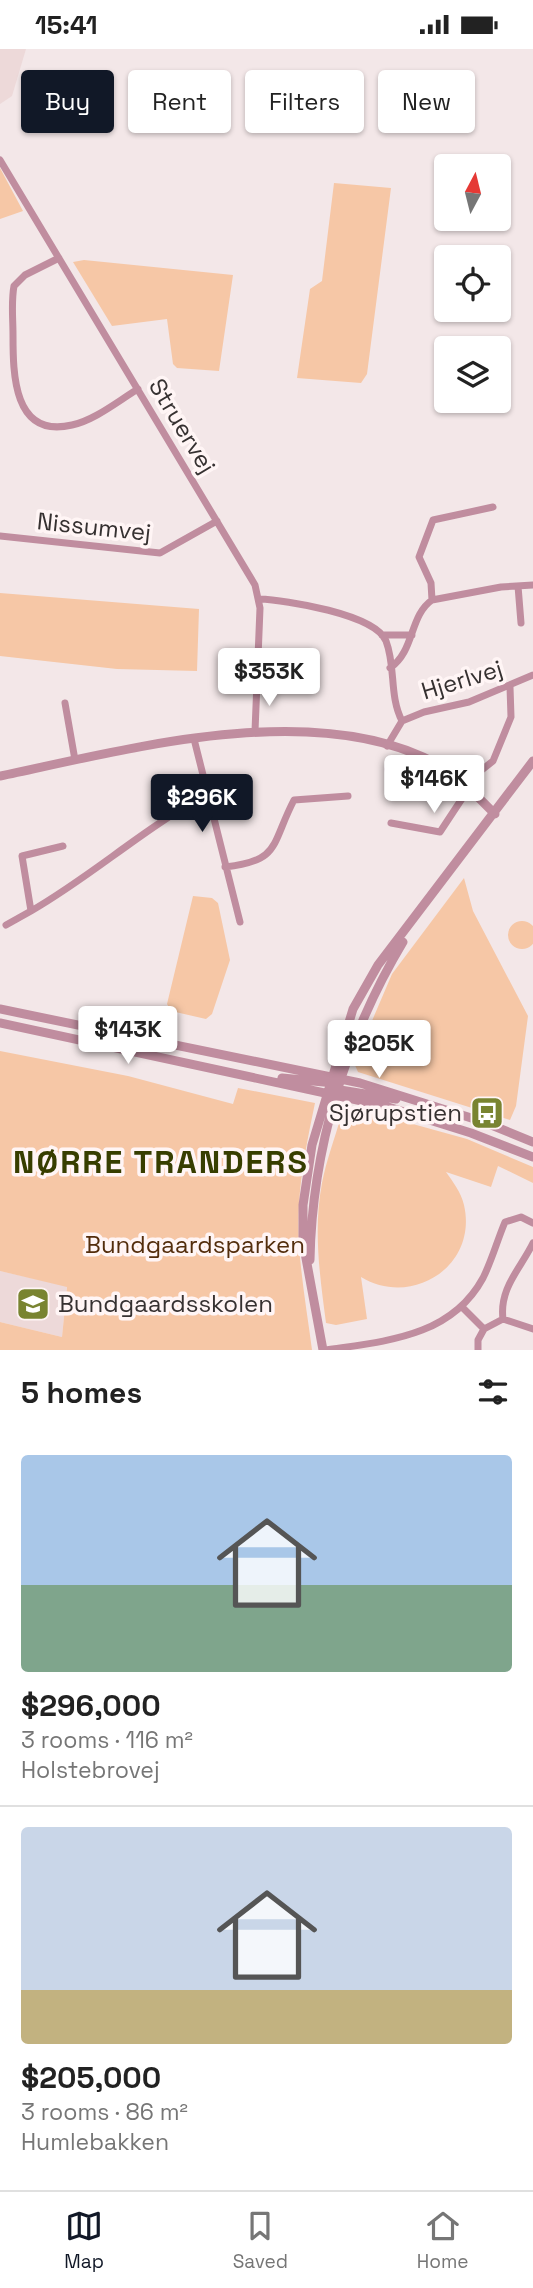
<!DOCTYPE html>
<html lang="en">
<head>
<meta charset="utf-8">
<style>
	:root { --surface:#fff; --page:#f2f2f2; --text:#222; --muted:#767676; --line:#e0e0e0; --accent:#111827 }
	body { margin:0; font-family:"Space Grotesk",sans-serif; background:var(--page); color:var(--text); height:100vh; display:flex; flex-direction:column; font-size:26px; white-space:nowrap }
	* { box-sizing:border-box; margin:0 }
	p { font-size:23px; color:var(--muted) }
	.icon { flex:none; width:38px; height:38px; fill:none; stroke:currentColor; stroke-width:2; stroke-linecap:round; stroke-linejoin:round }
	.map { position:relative; height:1301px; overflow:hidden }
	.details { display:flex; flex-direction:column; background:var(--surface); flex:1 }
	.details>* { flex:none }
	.guide { position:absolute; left:21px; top:21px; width:492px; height:63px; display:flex; gap:14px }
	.needle { width:46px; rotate:7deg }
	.controls { position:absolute; left:434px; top:105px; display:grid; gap:14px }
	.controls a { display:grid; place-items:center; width:77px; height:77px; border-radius:7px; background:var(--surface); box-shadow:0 2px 5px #0004; font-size:35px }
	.price { position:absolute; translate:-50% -60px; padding:0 16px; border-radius:7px; background:#fff; color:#222; font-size:23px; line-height:46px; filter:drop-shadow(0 2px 4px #0008) }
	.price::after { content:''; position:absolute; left:50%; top:42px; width:21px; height:16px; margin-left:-10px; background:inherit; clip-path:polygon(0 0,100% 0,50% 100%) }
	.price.current { background:var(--accent); color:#fff }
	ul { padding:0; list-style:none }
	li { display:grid; align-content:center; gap:14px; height:371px; padding:0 21px }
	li+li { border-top:2px solid var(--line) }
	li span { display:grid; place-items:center; height:217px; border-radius:7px; color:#555 }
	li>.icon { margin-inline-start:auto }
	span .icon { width:126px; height:126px; fill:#fffc; stroke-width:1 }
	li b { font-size:30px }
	h2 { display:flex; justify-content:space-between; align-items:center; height:84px; padding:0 21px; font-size:30px }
	.tag { padding:0 24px; border-radius:7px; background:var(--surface); box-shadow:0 2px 5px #0004; font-size:24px; line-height:63px }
	.tag.current { background:var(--accent); color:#fff }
	.status { display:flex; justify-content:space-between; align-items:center; height:49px; padding:0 35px; background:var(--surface); direction:ltr }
	.status svg { height:19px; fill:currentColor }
	.tab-bar { display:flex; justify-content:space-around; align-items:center; height:98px; border-top:2px solid var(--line); background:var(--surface); font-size:19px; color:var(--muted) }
	.tab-bar a { display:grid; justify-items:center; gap:4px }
	.tab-bar .current { color:var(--accent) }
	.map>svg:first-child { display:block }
</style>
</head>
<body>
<div class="status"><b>15:41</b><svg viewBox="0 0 49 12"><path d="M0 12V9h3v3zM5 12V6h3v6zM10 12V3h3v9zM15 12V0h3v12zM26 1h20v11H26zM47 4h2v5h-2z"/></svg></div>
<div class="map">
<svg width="533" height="1301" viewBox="0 0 533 1301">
	<rect width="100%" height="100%" fill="#f3e7e8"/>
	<path fill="#edd9d9" d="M 0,0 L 26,0 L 12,47 L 0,55 Z
		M 0,1222 L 67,1237 L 62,1288 L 0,1273 Z"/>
	<path fill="#f6c7a6" d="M 0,119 L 23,162 L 0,170 Z
		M 334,134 L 391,139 L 367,325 L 361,334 L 297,329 L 310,240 L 322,232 Z
		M 84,211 L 233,226 L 219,322 L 177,319 L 173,315 L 167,270 L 112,277 L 73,213 Z
		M 0,544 L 199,560 L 197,622 L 117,620 L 0,607 Z
		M 464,829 L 473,862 L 528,967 L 516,1057 L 510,1071 L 358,1023 L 354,1014 L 392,925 Z
		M 193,847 L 212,849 L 218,854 L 230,911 L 212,965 L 206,970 L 171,962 L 167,955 Z
		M508 886a14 14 0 1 1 28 0a14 14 0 1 1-28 0Z
		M 0,1002 L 128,1027 L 233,1055 L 238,1039 L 315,1054 C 308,1088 301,1121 299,1156 C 296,1203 306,1254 312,1301 L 0,1301 L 0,1273 L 62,1288 L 67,1238 L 0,1222 Z
		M 355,1059 L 467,1090 L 533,1118 L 533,1134 L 498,1117 L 491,1138 L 446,1123 C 453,1133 461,1143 464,1156 C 478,1217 412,1259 361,1228 L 367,1270 L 336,1276 L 326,1274 C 320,1228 313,1181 322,1134 C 326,1112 335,1089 341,1067 Z"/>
	<path fill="#cf95c0" d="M 390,708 L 432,720 L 454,736 L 454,743 C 435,764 389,746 384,720 Z"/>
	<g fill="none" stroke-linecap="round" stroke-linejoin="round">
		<path stroke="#c08d9f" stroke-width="7" d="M 0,111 L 255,536 L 260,559 L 255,682
			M 59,209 L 25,226 L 14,237 C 11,253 13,269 13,286 C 13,324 13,390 72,376 C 95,371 118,352 138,340
			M 0,487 L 160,504 L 217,472
			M 518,537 L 521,574
			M 259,550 C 286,551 375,565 386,592 C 396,618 389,647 402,672 L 387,697
			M 432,551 L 431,534 L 419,508 L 433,471 L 493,458
			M 382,586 L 412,586
			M 390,619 C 415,602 409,567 432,551 L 501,538 L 533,536
			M 65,654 L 75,711
			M 402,672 L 424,663 L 469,653 L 533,626
			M 194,690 L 240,873
			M 464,735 L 493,712 L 511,668 L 510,638
			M 391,774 L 440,783 L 469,739
			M 63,797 L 22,807 L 31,862 C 92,827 144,779 206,746
			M 225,818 C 281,812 271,795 294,751 L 348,747
			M 6,876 L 31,862
			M 463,1259 L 484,1280 L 478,1291 L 478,1301
			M 503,1270 C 499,1239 521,1219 533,1194
			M 484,1280 L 503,1270 L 533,1280
			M 326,1301 C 386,1292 451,1288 483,1229 C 492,1211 497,1192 505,1173 L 521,1168 L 533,1174"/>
		<path stroke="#c08d9f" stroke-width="9" d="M 0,727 C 129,700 317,648 439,716 C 461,728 477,748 495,765
			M 0,960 L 360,1034 L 484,1073 L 533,1093
			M 0,974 L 385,1057 L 471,1084 L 533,1108
			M 282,1029 L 334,1034
			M 334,1040 L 396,1050
			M 310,1211 C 312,1100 346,988 403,893
			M 323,1301 L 303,1193 L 303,1156 L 312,1096 L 353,960 L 378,916 L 533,712"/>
	</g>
	<defs>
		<symbol id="bus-square" viewBox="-11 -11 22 22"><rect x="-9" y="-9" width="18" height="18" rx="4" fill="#798431" stroke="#fff5f5"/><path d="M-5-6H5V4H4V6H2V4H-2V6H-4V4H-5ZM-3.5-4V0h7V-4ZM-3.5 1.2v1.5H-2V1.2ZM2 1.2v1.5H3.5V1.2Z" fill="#fff"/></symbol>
		<symbol id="school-square" viewBox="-11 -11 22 22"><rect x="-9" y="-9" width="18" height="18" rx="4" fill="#798431" stroke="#fff5f5"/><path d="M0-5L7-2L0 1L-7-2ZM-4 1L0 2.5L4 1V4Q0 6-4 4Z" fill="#fff"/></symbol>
	</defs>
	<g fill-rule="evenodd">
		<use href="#bus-square" x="468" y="1045" width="38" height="38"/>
		<use href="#school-square" x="14" y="1236" width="38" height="38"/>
	</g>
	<g text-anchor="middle" stroke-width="7" stroke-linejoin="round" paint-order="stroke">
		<g font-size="24" fill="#363131" stroke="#fff5f5">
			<text transform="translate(182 377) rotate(59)" y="8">Struervej</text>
			<text transform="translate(94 478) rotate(6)" y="8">Nissumvej</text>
			<text transform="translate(462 631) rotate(-17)" y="8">Hjerlvej</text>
		</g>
		<g font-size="24" fill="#363131" stroke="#fff5f5" text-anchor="end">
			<text x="462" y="1072">Sjørupstien</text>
			<text x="58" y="1263" text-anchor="start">Bundgaardsskolen</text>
		</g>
		<g font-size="24" fill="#532d0c" stroke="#fff5f5">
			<text x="195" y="1204">Bundgaardsparken</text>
		</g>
		<g font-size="32" font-weight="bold" letter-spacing="2" fill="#373e00" stroke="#fff5f5">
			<text x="161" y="1124">NØRRE TRANDERS</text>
		</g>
	</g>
</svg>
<div class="controls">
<a><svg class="needle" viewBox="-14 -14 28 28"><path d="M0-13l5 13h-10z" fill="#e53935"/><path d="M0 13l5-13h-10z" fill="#767676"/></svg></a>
<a><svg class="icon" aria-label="locate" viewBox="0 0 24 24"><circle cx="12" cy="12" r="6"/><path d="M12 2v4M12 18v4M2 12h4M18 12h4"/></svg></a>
<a><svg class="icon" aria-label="layers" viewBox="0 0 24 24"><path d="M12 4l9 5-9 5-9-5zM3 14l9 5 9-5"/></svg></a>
</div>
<b class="price" style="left:269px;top:659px">$353K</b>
<b class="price" style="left:434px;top:766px">$146K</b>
<b class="price current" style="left:202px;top:785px">$296K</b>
<b class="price" style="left:128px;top:1017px">$143K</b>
<b class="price" style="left:379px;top:1031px">$205K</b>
<div class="guide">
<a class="tag current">Buy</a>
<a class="tag">Rent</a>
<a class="tag">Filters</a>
<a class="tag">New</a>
</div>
</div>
<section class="details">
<h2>5 homes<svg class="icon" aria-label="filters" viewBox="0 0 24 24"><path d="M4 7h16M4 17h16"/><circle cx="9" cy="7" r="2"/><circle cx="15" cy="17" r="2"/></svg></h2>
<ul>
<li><span style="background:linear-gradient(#a9c7e8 60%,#7fa58c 0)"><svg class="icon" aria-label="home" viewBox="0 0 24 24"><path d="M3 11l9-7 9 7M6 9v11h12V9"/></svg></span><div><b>$296,000</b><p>3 rooms · 116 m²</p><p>Holstebrovej</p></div></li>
<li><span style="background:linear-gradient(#c9d6e8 75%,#c2b280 0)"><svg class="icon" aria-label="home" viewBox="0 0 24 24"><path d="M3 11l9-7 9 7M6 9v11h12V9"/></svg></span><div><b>$205,000</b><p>3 rooms · 86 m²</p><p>Humlebakken</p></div></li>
</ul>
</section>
<nav class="tab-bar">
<a class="current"><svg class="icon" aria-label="map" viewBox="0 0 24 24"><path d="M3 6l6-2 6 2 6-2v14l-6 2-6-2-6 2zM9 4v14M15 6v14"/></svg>Map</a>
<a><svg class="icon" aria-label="saved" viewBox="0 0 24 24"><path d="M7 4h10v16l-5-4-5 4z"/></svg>Saved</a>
<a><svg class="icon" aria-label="home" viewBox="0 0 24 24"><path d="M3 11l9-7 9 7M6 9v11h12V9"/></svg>Home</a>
</nav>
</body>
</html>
